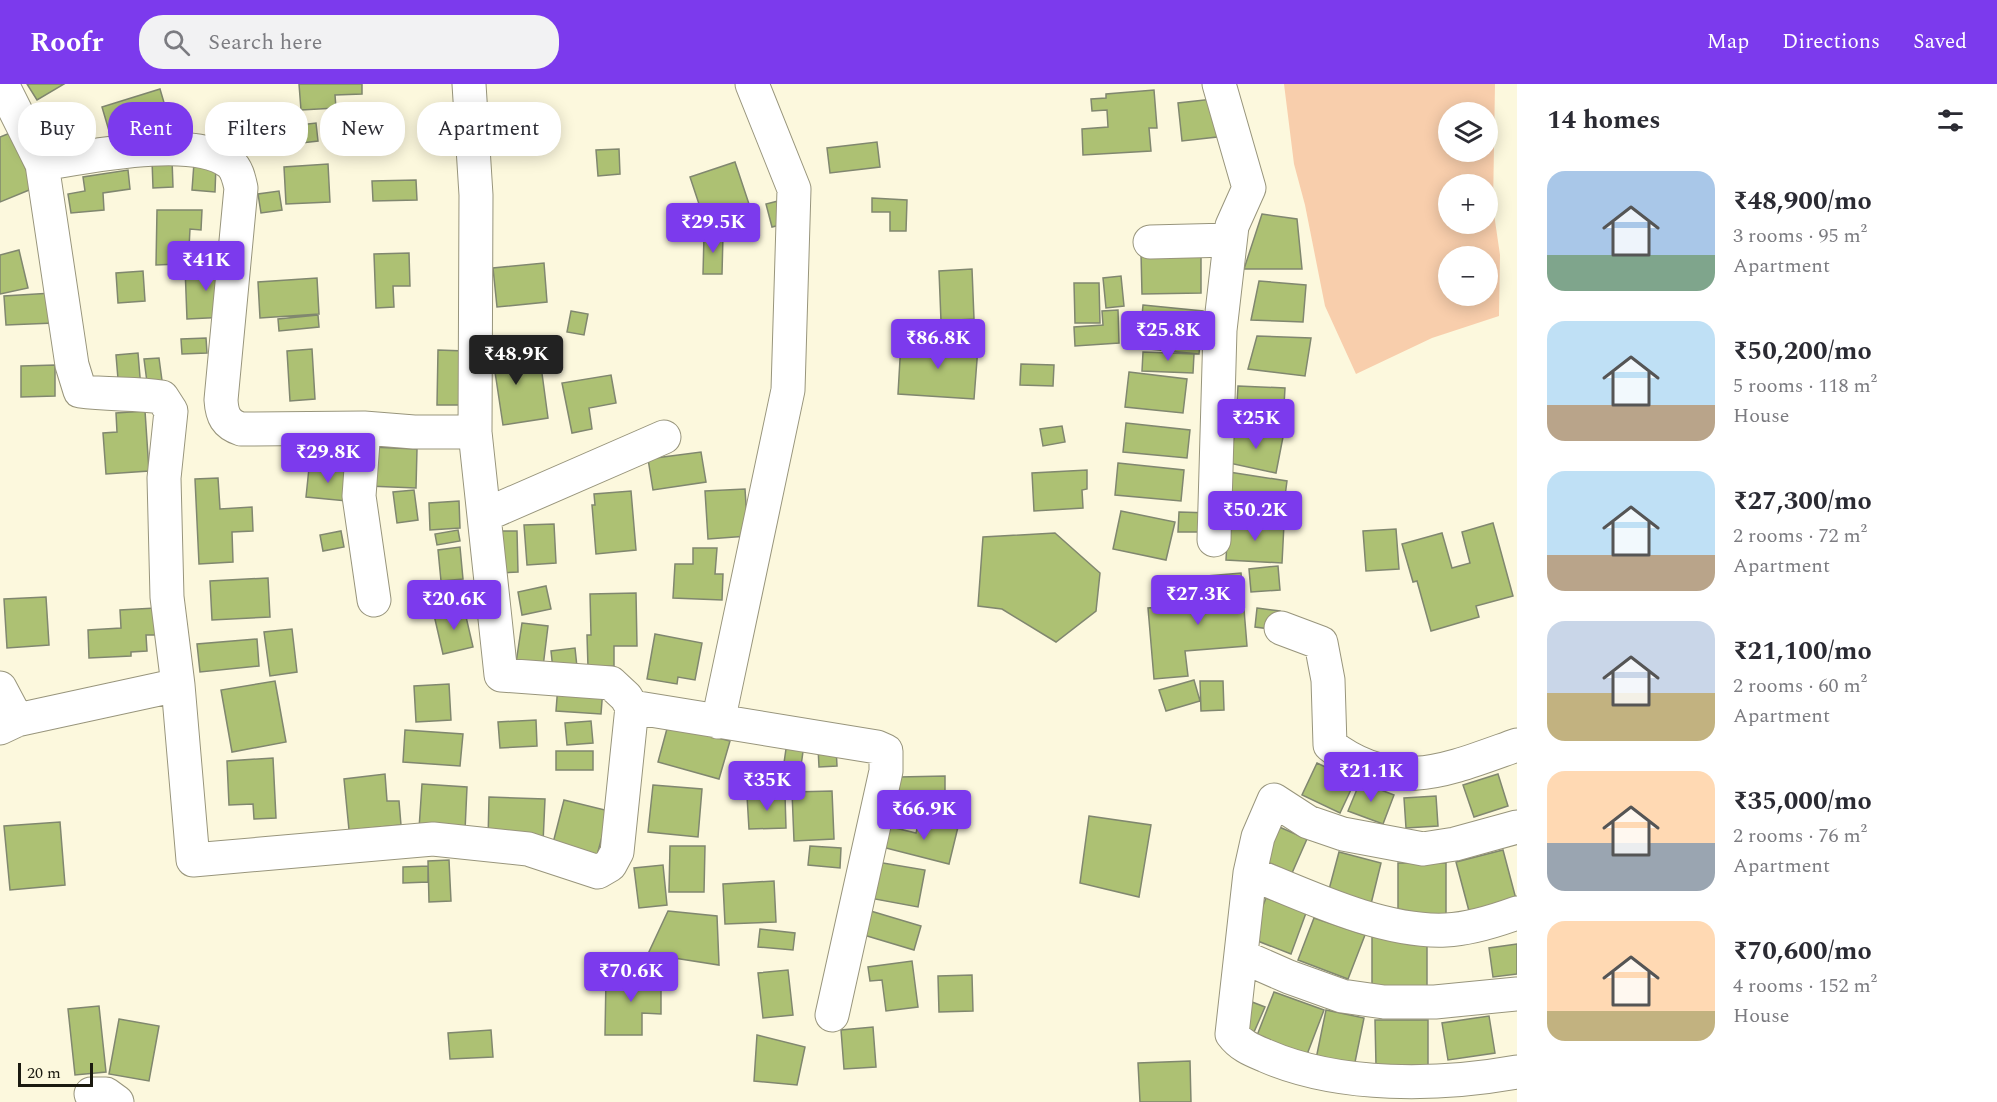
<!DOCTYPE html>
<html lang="en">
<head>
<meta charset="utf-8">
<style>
	:root { --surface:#fff; --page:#f2f2f3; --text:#2b2b33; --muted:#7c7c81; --accent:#7c3aed }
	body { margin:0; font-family:Spectral,serif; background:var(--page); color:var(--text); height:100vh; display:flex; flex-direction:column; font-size:22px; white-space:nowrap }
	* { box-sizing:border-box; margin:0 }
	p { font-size:20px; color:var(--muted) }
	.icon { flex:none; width:33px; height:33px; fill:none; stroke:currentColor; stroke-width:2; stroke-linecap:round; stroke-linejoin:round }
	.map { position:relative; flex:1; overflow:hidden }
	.side { display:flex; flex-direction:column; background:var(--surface); width:480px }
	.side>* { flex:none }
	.hud { position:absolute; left:18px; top:18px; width:570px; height:54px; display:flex; gap:12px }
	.fabs { position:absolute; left:1438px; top:18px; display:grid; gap:12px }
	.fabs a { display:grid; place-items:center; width:60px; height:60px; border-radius:50%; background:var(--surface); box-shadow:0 3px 15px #0003; font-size:30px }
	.scale { position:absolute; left:18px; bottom:15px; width:75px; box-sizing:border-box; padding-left:6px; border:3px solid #1b1a10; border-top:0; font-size:16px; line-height:21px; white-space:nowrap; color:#1b1a10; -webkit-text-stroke:4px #fcf8dd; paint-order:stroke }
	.price { position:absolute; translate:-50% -51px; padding:0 14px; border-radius:6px; background:var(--accent); color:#fff; font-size:20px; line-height:39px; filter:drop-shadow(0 2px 3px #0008) }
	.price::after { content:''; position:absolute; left:50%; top:36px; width:18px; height:14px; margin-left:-9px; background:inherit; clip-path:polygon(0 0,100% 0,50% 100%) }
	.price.on { background:#222; color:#fff }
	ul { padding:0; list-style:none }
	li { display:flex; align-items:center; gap:18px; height:150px; padding:0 30px }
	li span { display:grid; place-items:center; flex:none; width:168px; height:120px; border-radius:18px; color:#555 }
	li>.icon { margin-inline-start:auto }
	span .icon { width:72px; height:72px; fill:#fffc; stroke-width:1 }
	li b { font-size:26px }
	h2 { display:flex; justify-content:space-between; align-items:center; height:72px; padding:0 30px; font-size:26px }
	.pill { padding:0 21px; border-radius:24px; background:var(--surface); box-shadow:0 3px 15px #0003; font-size:21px; line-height:54px }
	.pill.on { background:var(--accent); color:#fff }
	header { display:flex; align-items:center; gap:36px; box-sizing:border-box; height:84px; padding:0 30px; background:var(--accent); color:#fff }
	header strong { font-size:28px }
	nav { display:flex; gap:33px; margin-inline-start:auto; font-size:21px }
	.search { width:420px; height:54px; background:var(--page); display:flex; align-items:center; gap:15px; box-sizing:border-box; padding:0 21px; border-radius:24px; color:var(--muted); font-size:22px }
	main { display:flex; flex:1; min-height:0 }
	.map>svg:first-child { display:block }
</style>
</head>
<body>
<header>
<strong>Roofr</strong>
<div class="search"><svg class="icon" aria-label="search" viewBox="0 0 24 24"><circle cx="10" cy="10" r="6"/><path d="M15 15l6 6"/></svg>Search here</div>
<nav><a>Map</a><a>Directions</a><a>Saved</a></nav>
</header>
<main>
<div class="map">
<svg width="1517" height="1018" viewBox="0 0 1517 1018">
	<rect width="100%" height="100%" fill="#fcf8dd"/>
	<path fill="#f8ceac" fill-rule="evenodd" d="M 1284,0 L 1495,0 L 1493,123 L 1500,171 L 1499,232 L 1432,254 L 1356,290 L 1325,222 L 1305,121 L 1294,80 ZM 1449,28 L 1488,28 L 1488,68 L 1449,68 ZM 1449,100 L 1488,100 L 1488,140 L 1449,140 ZM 1449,172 L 1488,172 L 1488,212 L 1449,212 Z"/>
	<path fill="#adc173" stroke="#80876f" stroke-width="1.5" d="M 27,0 L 64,0 L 37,16 Z
		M 299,0 L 362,0 L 362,10 L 335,11 L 336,24 L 301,26 Z
		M 160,5 L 170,39 L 112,57 L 102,23 Z
		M 1154,6 L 1157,44 L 1149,44 L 1151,67 L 1083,71 L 1082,45 L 1108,43 L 1107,26 L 1092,27 L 1091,15 L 1106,14 L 1106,10 Z
		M 1213,15 L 1217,53 L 1182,57 L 1178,19 Z
		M 237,19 L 258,19 L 258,49 L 237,50 Z
		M 233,30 L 234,51 L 222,51 L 221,31 Z
		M 316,39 L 318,57 L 293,60 L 291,42 Z
		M 10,49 L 34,104 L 0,118 L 0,53 Z
		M 877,58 L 880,83 L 830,89 L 827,64 Z
		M 619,65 L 620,90 L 598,92 L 596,66 Z
		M 172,75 L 173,103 L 153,104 L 152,76 Z
		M 735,78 L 751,126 L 706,141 L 690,93 Z
		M 194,79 L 216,81 L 215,108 L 192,106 Z
		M 328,80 L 330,118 L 286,120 L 284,83 Z
		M 128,86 L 130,105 L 103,109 L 104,126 L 71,129 L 68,110 L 85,107 L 83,93 Z
		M 416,96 L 417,116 L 373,117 L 372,97 Z
		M 279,107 L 282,126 L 261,129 L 258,110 Z
		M 872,114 L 907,116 L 906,147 L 890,147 L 890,128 L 872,128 Z
		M 786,115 L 792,138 L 772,143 L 766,120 Z
		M 157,126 L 202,126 L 201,146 L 190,145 L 189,164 L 179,163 L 179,180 L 156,181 Z
		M 1262,130 L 1297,135 L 1302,185 L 1244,185 Z
		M 704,151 L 723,151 L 722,190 L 703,190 Z
		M 19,166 L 28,204 L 0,210 L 0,171 Z
		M 409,169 L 410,202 L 393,202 L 394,223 L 376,224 L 374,170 Z
		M 1141,169 L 1201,169 L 1201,209 L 1142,210 Z
		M 544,179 L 547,218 L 497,223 L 493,184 Z
		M 226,181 L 228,233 L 187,235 L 185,183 Z
		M 972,185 L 974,235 L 941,237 L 939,187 Z
		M 143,187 L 145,217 L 118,219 L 116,189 Z
		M 1121,192 L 1124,222 L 1106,224 L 1103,194 Z
		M 317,194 L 319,230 L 260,234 L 258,198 Z
		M 1259,197 L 1306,201 L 1303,238 L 1251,236 Z
		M 1074,199 L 1099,199 L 1100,239 L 1075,239 Z
		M 52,209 L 54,239 L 6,241 L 4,212 Z
		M 1143,221 L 1203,227 L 1199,270 L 1139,264 Z
		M 1118,226 L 1119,259 L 1075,262 L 1074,243 L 1103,241 L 1102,227 Z
		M 571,227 L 588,230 L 584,251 L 567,248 Z
		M 318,231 L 319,243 L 279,247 L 278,235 Z
		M 1257,252 L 1311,254 L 1305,292 L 1248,285 Z
		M 206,254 L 207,269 L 182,270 L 181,255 Z
		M 901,258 L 978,263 L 974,315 L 898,310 Z
		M 512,259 L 516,286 L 541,282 L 548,334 L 503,341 L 495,288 L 484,289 L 480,264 Z
		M 312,265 L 315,315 L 290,317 L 287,267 Z
		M 438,266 L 465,267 L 464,321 L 437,321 Z
		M 1143,268 L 1194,270 L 1193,289 L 1142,287 Z
		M 138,269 L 141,305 L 119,307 L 116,271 Z
		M 159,274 L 163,304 L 148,306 L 144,275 Z
		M 1021,280 L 1054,281 L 1053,302 L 1020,301 Z
		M 55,281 L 55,312 L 21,313 L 21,282 Z
		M 1129,288 L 1187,295 L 1183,329 L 1125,323 Z
		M 611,291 L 616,319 L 589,324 L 592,345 L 572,349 L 562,299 Z
		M 1238,302 L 1285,304 L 1283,338 L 1236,336 Z
		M 145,327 L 149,387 L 106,390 L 103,349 L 117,348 L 116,329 Z
		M 1126,339 L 1190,346 L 1187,374 L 1123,368 Z
		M 1062,342 L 1065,358 L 1043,362 L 1040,345 Z
		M 1236,343 L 1283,353 L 1276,389 L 1229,379 Z
		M 332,358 L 352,358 L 352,379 L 332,380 Z
		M 370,363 L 417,365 L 416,404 L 368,402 Z
		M 701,368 L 706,398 L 653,406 L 648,375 Z
		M 1118,379 L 1184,386 L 1181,417 L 1115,411 Z
		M 309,384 L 350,388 L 347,417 L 306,413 Z
		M 1087,386 L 1087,405 L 1082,406 L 1083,424 L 1034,427 L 1032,389 Z
		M 1229,388 L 1287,397 L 1283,427 L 1224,417 Z
		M 218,394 L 220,425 L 252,423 L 253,447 L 232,448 L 233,478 L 199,480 L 195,395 Z
		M 745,405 L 748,452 L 708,455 L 705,407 Z
		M 414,406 L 418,436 L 397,439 L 393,408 Z
		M 631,407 L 636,466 L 596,470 L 592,421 L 595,421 L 594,410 Z
		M 459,417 L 460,444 L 430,446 L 429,419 Z
		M 1121,427 L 1175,438 L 1166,476 L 1113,465 Z
		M 1179,428 L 1211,429 L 1211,448 L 1178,448 Z
		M 1228,437 L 1284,440 L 1282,479 L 1226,476 Z
		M 1493,439 L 1513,512 L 1476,522 L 1479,533 L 1431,547 L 1417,497 L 1413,498 L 1402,460 L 1442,449 L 1452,484 L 1470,479 L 1462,448 Z
		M 554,440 L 556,479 L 527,481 L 524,441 Z
		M 1396,445 L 1399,485 L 1366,487 L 1363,447 Z
		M 458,446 L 460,457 L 437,461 L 435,450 Z
		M 341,447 L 344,463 L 323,467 L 320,451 Z
		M 496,447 L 517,447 L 518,488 L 498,489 Z
		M 1055,449 L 1100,489 L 1096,527 L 1056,558 L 1002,525 L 978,522 L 983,453 Z
		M 460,463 L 463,495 L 441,497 L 438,466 Z
		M 693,464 L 717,464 L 715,490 L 723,490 L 722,516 L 673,514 L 675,480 L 693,480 Z
		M 1278,482 L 1280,506 L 1251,508 L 1249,485 Z
		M 1241,489 L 1247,562 L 1185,567 L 1188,592 L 1154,595 L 1148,524 L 1210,519 L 1207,492 Z
		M 268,494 L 270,533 L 212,536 L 210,497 Z
		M 546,502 L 551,525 L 522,531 L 518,508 Z
		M 636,509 L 637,562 L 614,562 L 614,582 L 588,583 L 587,551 L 591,551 L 590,510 Z
		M 46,513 L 49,561 L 7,564 L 4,515 Z
		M 155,524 L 156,551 L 146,551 L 147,567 L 131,568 L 131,572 L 89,574 L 88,546 L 121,544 L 120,526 Z
		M 464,524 L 473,563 L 443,570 L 434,531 Z
		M 1257,524 L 1280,527 L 1278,546 L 1255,543 Z
		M 522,539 L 548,542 L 543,583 L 516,579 Z
		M 292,545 L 297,588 L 270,592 L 264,548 Z
		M 655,550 L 702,559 L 695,596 L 678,593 L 677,600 L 647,595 Z
		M 257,555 L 259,582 L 200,588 L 197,560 Z
		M 575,564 L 577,583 L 553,586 L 551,567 Z
		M 1194,596 L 1200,617 L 1166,627 L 1159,606 Z
		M 275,597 L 286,658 L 232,668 L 221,606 Z
		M 1200,597 L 1223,597 L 1224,626 L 1201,627 Z
		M 449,600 L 451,636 L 416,638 L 414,602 Z
		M 558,601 L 603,604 L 601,630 L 556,627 Z
		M 536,636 L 537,662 L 500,664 L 498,638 Z
		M 591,637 L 593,659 L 567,661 L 565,639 Z
		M 668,641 L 730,657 L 719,695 L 658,678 Z
		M 405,646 L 463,650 L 460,682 L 403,678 Z
		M 788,651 L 805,653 L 801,682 L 784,679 Z
		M 836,662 L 837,682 L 819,683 L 818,663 Z
		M 556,667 L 593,667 L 593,686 L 556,686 Z
		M 273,674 L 276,734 L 254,735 L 253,720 L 229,721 L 227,677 Z
		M 1317,679 L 1355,697 L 1340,729 L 1302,711 Z
		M 385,690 L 387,717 L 399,717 L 401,741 L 349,746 L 344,695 Z
		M 1498,690 L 1508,722 L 1474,733 L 1463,701 Z
		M 945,692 L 945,724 L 899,725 L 899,693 Z
		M 1360,698 L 1394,711 L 1383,740 L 1348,727 Z
		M 422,700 L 467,703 L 465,747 L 419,745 Z
		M 653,701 L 702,705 L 698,753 L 648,748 Z
		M 832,707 L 834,755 L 794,757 L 792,708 Z
		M 785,711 L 786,744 L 749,745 L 747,712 Z
		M 1436,712 L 1438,742 L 1406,744 L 1404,714 Z
		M 489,713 L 545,715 L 543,759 L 488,757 Z
		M 564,716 L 609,727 L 596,775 L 552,763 Z
		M 1089,732 L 1151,741 L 1139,813 L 1080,799 Z
		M 920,734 L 958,743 L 949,780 L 882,763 L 887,742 L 916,749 Z
		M 60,738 L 65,801 L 10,806 L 4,742 Z
		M 1277,742 L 1307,755 L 1292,789 L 1263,776 Z
		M 670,762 L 705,762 L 704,808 L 669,808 Z
		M 810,762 L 841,764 L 840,784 L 808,781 Z
		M 1503,766 L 1516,815 L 1469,827 L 1456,778 Z
		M 1339,768 L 1381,779 L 1370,824 L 1327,813 Z
		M 449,776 L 451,817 L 429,818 L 428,777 Z
		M 871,777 L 925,786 L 918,823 L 864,813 Z
		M 1398,779 L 1446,779 L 1446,830 L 1398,830 Z
		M 663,781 L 667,821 L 639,824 L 634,784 Z
		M 428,782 L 428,798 L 403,799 L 403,783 Z
		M 774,797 L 776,838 L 725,840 L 723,800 Z
		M 1266,814 L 1306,829 L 1291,870 L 1250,854 Z
		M 864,825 L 921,842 L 914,866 L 857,849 Z
		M 668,827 L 717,832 L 719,881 L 648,870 Z
		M 1314,834 L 1365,851 L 1348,895 L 1298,876 Z
		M 760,845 L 795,849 L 793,866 L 758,863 Z
		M 1427,852 L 1427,908 L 1372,908 L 1372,853 Z
		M 1517,860 L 1517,890 L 1493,893 L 1489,864 Z
		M 912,877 L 918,923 L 886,927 L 882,896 L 870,897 L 868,883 Z
		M 788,886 L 793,931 L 763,934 L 758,889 Z
		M 972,891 L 973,927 L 939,928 L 938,892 Z
		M 606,893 L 661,893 L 661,930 L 642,929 L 642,951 L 605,951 Z
		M 1274,908 L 1324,926 L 1306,973 L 1256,954 Z
		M 1247,916 L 1265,923 L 1254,948 L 1236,940 Z
		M 99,922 L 106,988 L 75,991 L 68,925 Z
		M 1326,926 L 1364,934 L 1354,983 L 1316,975 Z
		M 1489,932 L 1495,969 L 1448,976 L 1442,939 Z
		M 119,935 L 159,942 L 149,997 L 109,990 Z
		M 1375,936 L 1428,936 L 1428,981 L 1376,982 Z
		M 873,943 L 876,983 L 844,985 L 841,946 Z
		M 491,946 L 493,973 L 450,975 L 448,949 Z
		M 757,951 L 805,963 L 797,1001 L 754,997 Z
		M 1190,977 L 1191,1018 L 1140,1018 L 1138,979 Z"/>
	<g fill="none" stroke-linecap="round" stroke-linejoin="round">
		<defs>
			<path id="minor" d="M 2,0 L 42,80 L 72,281 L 80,307 C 107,311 134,309 162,313 L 171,327 L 164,394 L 167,513 L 178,601 L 193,776 L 433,755 L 528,765 L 598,788 L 610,781 L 617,768 L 632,623
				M 469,0 L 476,111 L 475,348 L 501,591 L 611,599 L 626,613 L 632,623 L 877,663 L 886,667 L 886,687 L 832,931
				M 42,80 C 86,73 194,50 230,79 C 237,85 239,95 241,104 L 221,316 C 222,332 226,340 241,345 L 364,344 L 414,348 L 475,348
				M 1150,158 L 1230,156
				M 364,344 L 359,412 L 374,516
				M 485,431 L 664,353
				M 1214,456 L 1220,246 L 1232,142 L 1249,104 L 1219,0
				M 1281,544 L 1321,559 L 1328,596 L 1330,661 C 1394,711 1449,685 1517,661
				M 0,604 L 17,636 L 0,644
				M 17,636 L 178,601
				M 718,638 L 788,306 L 794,105 L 752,0
				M 1517,743 L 1455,760 L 1423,765 L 1343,750 L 1308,738 L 1274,716 L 1258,753 L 1250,789 L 1232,950 C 1241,962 1252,966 1266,972 C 1340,1004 1439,1002 1517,988
				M 1250,789 C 1307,812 1383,849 1446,846 C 1470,845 1495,837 1517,829
				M 1241,872 L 1289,893 L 1342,912 L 1384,918 L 1435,918 L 1517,910
				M 91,1010 L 106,1010 L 117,1018"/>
		</defs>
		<use href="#minor" stroke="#98957c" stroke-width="35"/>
		<use href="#minor" stroke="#fff" stroke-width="33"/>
	</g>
</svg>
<div class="fabs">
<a><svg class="icon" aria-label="layers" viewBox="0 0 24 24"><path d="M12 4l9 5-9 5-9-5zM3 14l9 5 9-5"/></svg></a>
<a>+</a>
<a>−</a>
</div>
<div class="scale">20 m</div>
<b class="price" style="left:713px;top:170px">₹29.5K</b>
<b class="price" style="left:206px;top:208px">₹41K</b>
<b class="price" style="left:1168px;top:278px">₹25.8K</b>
<b class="price" style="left:938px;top:286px">₹86.8K</b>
<b class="price on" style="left:516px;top:302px">₹48.9K</b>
<b class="price" style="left:1256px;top:366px">₹25K</b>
<b class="price" style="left:328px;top:400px">₹29.8K</b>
<b class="price" style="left:1255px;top:458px">₹50.2K</b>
<b class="price" style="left:1198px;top:542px">₹27.3K</b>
<b class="price" style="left:454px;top:547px">₹20.6K</b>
<b class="price" style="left:1371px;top:719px">₹21.1K</b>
<b class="price" style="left:767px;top:728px">₹35K</b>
<b class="price" style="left:924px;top:757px">₹66.9K</b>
<b class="price" style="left:631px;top:919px">₹70.6K</b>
<div class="hud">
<a class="pill">Buy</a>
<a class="pill on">Rent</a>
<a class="pill">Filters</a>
<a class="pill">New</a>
<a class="pill">Apartment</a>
</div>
</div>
<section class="side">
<h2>14 homes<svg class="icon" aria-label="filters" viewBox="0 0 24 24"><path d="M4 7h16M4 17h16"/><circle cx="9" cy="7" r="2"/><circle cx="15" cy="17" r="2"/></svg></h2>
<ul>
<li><span style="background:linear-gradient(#a9c7e8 70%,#7fa58c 0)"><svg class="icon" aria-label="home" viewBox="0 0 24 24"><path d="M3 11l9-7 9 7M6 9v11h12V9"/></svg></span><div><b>₹48,900/mo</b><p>3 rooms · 95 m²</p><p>Apartment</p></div></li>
<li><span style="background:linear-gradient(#bfe0f5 70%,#b9a48a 0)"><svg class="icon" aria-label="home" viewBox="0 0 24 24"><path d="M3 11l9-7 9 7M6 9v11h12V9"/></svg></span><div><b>₹50,200/mo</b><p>5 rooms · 118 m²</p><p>House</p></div></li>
<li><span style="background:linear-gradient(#bfe0f5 70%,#b9a48a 0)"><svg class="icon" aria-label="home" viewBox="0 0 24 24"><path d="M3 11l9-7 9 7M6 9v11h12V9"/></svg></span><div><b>₹27,300/mo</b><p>2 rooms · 72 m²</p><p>Apartment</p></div></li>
<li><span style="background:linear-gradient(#c9d6e8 60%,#c2b280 0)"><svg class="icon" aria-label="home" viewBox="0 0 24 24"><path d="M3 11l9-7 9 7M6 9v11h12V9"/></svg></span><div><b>₹21,100/mo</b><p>2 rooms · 60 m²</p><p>Apartment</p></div></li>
<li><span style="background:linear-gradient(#ffd9b3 60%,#9aa5b1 0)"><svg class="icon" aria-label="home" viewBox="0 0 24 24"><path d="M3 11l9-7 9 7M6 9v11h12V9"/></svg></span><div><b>₹35,000/mo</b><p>2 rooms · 76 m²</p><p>Apartment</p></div></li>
<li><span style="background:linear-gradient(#ffd9b3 75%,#c2b280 0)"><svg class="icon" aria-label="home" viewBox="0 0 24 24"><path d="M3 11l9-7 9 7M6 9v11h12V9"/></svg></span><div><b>₹70,600/mo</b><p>4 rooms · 152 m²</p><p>House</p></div></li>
</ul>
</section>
</main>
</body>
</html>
